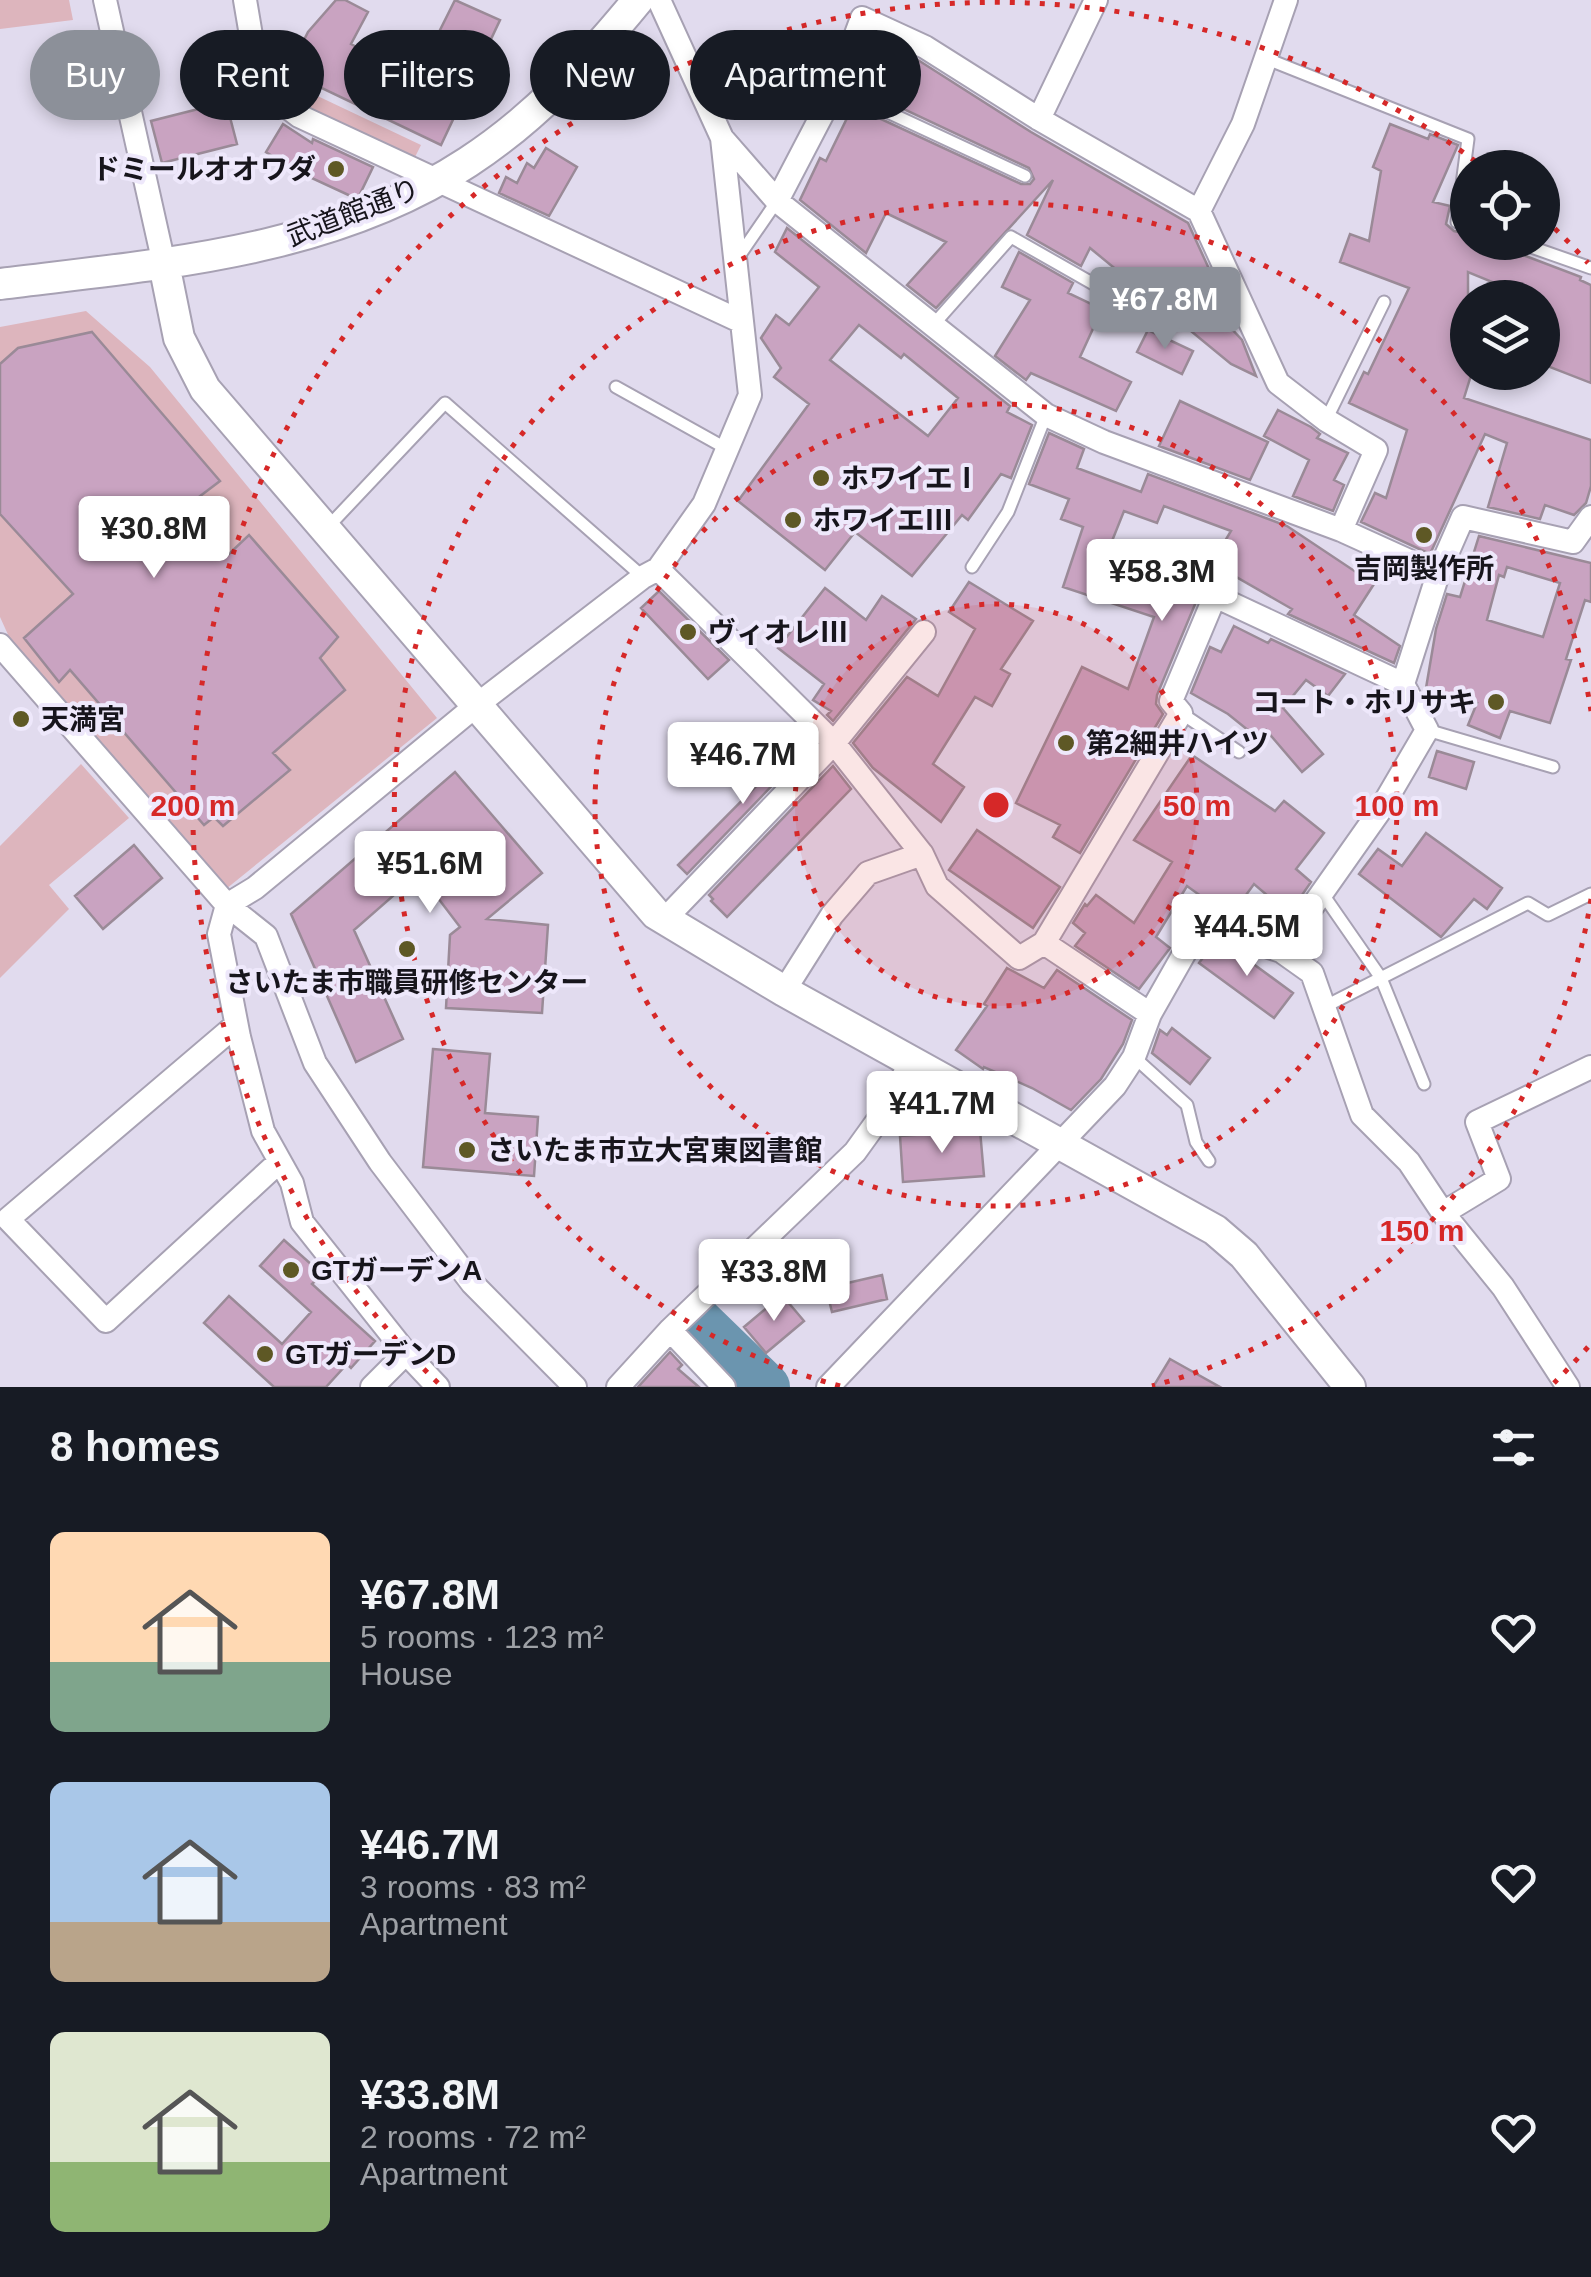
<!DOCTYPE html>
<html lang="en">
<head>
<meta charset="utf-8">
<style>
	:root { --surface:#171b24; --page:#242831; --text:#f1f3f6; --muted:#9ea1a6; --accent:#8c9099 }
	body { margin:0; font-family:Arial,"Noto Sans JP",sans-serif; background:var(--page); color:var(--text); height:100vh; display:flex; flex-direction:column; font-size:38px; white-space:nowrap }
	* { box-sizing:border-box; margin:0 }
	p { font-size:32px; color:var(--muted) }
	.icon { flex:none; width:55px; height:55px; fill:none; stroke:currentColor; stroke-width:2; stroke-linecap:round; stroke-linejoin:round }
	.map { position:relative; height:1387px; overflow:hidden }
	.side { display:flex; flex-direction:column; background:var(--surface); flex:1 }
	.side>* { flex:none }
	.top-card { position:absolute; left:30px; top:30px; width:1000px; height:90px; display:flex; gap:20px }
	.fabs { position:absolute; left:1450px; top:150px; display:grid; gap:20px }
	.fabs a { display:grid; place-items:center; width:110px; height:110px; border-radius:50%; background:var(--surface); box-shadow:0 5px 15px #0003; font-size:50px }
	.price { position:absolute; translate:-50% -85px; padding:0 22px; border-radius:10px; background:#fff; color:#222; font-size:32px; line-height:65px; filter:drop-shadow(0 2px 5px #0008) }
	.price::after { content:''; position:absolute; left:50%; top:60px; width:30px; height:22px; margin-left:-15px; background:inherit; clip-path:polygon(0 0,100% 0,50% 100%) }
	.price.on { background:var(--accent); color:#fff }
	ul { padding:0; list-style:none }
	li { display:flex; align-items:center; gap:30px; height:250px; padding:0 50px }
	li span { display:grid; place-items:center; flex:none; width:280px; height:200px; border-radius:15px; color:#555 }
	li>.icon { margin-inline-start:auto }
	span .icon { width:120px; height:120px; fill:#fffc; stroke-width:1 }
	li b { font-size:42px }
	h2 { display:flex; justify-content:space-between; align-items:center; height:120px; padding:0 50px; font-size:42px }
	.pill { padding:0 35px; border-radius:45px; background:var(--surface); box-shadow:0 5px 15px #0003; font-size:35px; line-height:90px }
	.pill.on { background:var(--accent); color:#fff }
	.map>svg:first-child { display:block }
</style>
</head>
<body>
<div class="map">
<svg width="1591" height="1387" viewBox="0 0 1591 1387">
	<rect width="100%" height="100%" fill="#e1dbee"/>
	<path fill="#ddb5bd" d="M 0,0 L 69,0 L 73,20 L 0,29 Z
		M 288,82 L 421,145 L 414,159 L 281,96 Z
		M 86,311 L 150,367 L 437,718 L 226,889 L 10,639 L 0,617 L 0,327 Z
		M 81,764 L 129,818 L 49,885 L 69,909 L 0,978 L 0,846 Z"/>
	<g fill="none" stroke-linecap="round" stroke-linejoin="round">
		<path stroke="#6b95af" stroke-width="48" d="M 697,1320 L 766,1387"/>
	</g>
	<path fill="#c9a3c1" stroke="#9a8a97" stroke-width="2.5" fill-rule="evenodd" d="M 336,0 L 345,0 L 368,12 L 351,44 L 416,78 L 455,0 L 500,20 L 441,145 L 288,72 L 308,32 Z
		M 872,39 L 918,60 L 1031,132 L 1188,223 L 1210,271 L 1206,280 L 1217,287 L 1223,307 L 1232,320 L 1229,326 L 1242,340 L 1256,376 L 1231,364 L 1090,248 L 1081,266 L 1027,235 L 1053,180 L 936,308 L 907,285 L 946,242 L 886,213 L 866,253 L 800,200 L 820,158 L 826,161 L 853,106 L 1021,184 L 1030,184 L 1034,179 L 1029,168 L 861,89 L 869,73 L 859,69 Z
		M 226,102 L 237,144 L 162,163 L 151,121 Z
		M 283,124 L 312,143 L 313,139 L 373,167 L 359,196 L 355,198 L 292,169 L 266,152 Z
		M 1390,124 L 1428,139 L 1430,134 L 1458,145 L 1433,202 L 1450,206 L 1446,224 L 1454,231 L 1468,234 L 1468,242 L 1489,242 L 1581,277 L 1580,280 L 1591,285 L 1591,383 L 1542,364 L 1542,298 L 1531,298 L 1468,272 L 1468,372 L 1472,372 L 1464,398 L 1591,440 L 1591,486 L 1586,503 L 1574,515 L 1545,505 L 1540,519 L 1488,507 L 1507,443 L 1485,434 L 1430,554 L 1361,522 L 1375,493 L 1386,498 L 1407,430 L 1349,403 L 1364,372 L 1368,374 L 1409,288 L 1340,262 L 1350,234 L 1369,241 L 1381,171 L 1373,167 Z
		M 546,148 L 577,167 L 549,216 L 499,193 L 506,177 L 517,183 L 527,163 L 534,168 Z
		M 787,228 L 1010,406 L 1007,412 L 1032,425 L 1011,478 L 1001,474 L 968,520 L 962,515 L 912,576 L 855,532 L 825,570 L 738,501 L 809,404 L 774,377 L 781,368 L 761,338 L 776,315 L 789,325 L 819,287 L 775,252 ZM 859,325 L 901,358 L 904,354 L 958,398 L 928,436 L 830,360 Z
		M 1019,252 L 1073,283 L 1068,293 L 1102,309 L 1080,357 L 1131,382 L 1116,411 L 1031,373 L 1026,380 L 995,356 L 1030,300 L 1002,287 Z
		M 1148,330 L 1193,351 L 1182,374 L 1137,352 Z
		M 92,332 L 220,481 L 187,506 L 229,554 L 249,535 L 338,637 L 320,658 L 345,690 L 273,753 L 290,770 L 223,826 L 214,817 L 204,825 L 70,670 L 59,682 L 24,638 L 73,594 L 0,514 L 0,364 L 18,348 Z
		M 1180,401 L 1268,442 L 1250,480 L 1159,446 Z
		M 1278,410 L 1311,427 L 1320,434 L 1317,438 L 1348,453 L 1334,480 L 1344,485 L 1333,511 L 1293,496 L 1309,460 L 1264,436 Z
		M 1049,433 L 1084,449 L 1077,468 L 1141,492 L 1148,474 L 1287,526 L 1374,584 L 1354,615 L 1400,646 L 1394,663 L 1288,614 L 1292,609 L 1212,563 L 1231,531 L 1164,506 L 1157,523 L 1124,511 L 1106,556 L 1168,577 L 1178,556 L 1224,577 L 1221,582 L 1207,583 L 1201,590 L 1157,695 L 1156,704 L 1163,714 L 1080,853 L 1053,837 L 1060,825 L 1016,803 L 1082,667 L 1128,689 L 1154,617 L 1063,587 L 1083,527 L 1061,519 L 1069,499 L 1029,484 Z
		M 1479,536 L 1591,563 L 1591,602 L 1585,600 L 1566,659 L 1571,660 L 1550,723 L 1510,711 L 1500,738 L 1468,725 L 1477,703 L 1425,694 L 1436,629 L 1447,594 L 1460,597 ZM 1507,567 L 1560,583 L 1543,637 L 1487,620 L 1499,575 L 1504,577 Z
		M 969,582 L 1033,621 L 1001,669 L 1010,674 L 992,706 L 975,697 L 933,764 L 964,787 L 941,822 L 873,768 L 853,743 L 907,677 L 938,696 L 975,629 L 949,612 Z
		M 825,588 L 866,620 L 882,596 L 916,619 L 833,721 L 827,715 L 831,711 L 813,700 L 824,684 L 778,648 Z
		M 659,591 L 729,660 L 708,679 L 641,608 Z
		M 1234,626 L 1268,643 L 1271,639 L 1345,674 L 1328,696 L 1306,680 L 1283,708 L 1323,754 L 1302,772 L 1266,730 L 1259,739 L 1228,714 L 1191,693 L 1210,647 L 1221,652 Z
		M 806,736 L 813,743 L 687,874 L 678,865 Z
		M 1437,751 L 1474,762 L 1466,789 L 1429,777 Z
		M 1192,755 L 1275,811 L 1284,801 L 1324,833 L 1296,869 L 1311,882 L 1289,914 L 1254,884 L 1230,917 L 1187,886 L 1156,937 L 1170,948 L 1139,989 L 1075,946 L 1085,933 L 1073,923 L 1085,904 L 1087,906 L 1096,895 L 1134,923 L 1172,862 L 1134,840 Z
		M 833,766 L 851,789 L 727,917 L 711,901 L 713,899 L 709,895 Z
		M 455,772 L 542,873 L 487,919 L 548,925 L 542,1013 L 446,1008 L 450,935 L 460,927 L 419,873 L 354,930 L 403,1039 L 356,1062 L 291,914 Z
		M 977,830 L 1060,887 L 1033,928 L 949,870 Z
		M 1426,833 L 1502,888 L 1487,909 L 1474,899 L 1441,937 L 1359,874 L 1378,849 L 1402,866 Z
		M 134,845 L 162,878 L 103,929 L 75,896 Z
		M 1213,944 L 1237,952 L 1293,993 L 1274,1018 L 1199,963 Z
		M 1007,968 L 1044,988 L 1057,970 L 1132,1020 L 1123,1044 L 1101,1079 L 1071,1110 L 1032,1088 L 984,1067 L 983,1069 L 956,1050 L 987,1006 L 984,1004 Z
		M 1172,1028 L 1210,1058 L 1190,1084 L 1152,1053 L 1160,1030 L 1167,1035 Z
		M 433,1049 L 490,1054 L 485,1113 L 538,1117 L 534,1176 L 423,1167 Z
		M 980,1130 L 984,1176 L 903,1182 L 900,1136 Z
		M 284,1240 L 322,1274 L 312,1284 L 375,1341 L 351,1368 L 347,1364 L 326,1387 L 274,1387 L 204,1323 L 229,1296 L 282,1344 L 311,1312 L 260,1266 Z
		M 882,1275 L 887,1299 L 832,1312 L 826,1288 Z
		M 782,1295 L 804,1321 L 766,1353 L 744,1327 Z
		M 670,1352 L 682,1365 L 678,1369 L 699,1387 L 638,1387 Z
		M 1170,1359 L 1220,1387 L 1153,1387 Z"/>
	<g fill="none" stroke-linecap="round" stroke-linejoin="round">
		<defs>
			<path id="lane" d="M 1267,59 L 1468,139 L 1457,222 L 1468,225
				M 836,88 L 1025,176
				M 1517,242 L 1591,268
				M 737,259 L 777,201
				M 934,324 L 1011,237 L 1127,303
				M 616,387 L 729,450
				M 1326,420 L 1384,302
				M 326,529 L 445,403 L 643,577
				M 972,567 L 1008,512 L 1046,415
				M 1181,713 L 1239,752
				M 1427,730 L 1553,767
				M 1322,893 L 1381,978 L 1424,1084
				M 1324,1007 L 1528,903 L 1548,915 L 1591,894
				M 1134,1057 L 1187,1105 L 1196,1142 L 1209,1161"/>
			<path id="street" d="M 105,0 L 164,264
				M 245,0 L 256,65 L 270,94 L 299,116 L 740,321
				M 659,0 L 722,138 L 777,201 L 1046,415 L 1104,442 L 1341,530 L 1438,574 L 1463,517 L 1573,542 L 1591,517
				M 1286,0 L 1243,124 L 1199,211 L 1278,383 L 1326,420 L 1376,450 L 1341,530
				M 1039,119 L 1096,0
				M 777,201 L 836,88 L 862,18 L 925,47 L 1039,119 L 1199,211
				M 658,569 L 834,743 L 922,854 L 937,886 L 1019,958 L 1044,943 L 1150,1014
				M 0,645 L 227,905 L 266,936 L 315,1063 L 380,1162 L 472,1283 L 575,1387
				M 664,920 L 834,743 L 924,632
				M 1044,943 L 1181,713 L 1171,701 L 1215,596 L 1403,684
				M 1281,951 L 1379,812 L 1427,730 L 1403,684 L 1438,574
				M 784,991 L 832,915 L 868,873 L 922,854
				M 236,1025 L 8,1219 L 106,1321 L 279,1162
				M 1443,1213 L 1499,1179 L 1477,1122 L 1591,1067
				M 670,1330 L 724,1387
				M 372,1387 L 406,1353
				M 438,1387 L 406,1353 L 302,1222 L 292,1183 L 263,1131 L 239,1037 L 219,934 L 227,905 L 255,888 L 478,704 L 643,577 L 658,569 L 704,504 L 750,395 L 722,138
				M 618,1387 L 670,1330 L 855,1152 L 886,1109 L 911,1062
				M 828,1387 L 1115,1086 L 1134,1057 L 1150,1014 L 1201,924 L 1281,951 L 1312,973 L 1362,1115 L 1409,1162 L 1443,1213 L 1503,1287 L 1568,1387"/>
			<path id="secondary" d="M 164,264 L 179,338 L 205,389 L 656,914 L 784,991 L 1215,1230 L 1244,1255 L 1350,1387
				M 0,284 C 159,264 330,253 468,162 C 534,119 588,61 638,0"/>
		</defs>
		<use href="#lane" stroke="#a7a1b3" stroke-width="15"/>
		<use href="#street" stroke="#a7a1b3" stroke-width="26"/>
		<use href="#secondary" stroke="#a7a1b3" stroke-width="34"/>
		<use href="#lane" stroke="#fff" stroke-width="11"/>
		<use href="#street" stroke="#fff" stroke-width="22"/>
		<use href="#secondary" stroke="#fff" stroke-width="30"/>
	</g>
	<circle cx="996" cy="805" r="201" fill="#d62828" fill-opacity=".12"/>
	<g fill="none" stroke="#d62828" stroke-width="5" stroke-dasharray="5 10">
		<circle cx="996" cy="805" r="201"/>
		<circle cx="996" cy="805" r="401"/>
		<path d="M1591 899A602 602 0 0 1 1152 1386M840 1386A602 602 0 1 1 1591 711"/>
		<path d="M1588 1347A803 803 0 0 1 1554 1383M438 1383A803 803 0 0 1 1479 164M1544 218A803 803 0 0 1 1588 263"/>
	</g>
	<g fill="#5e5825" stroke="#eee8fb" stroke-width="4">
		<circle cx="336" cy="169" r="10"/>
		<circle cx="821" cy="478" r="10"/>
		<circle cx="793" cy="520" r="10"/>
		<circle cx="1424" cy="535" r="10"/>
		<circle cx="688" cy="632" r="10"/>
		<circle cx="1496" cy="702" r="10"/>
		<circle cx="21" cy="719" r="10"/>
		<circle cx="1066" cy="743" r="10"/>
		<circle cx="407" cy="949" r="10"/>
		<circle cx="467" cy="1150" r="10"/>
		<circle cx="291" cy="1270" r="10"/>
		<circle cx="265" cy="1354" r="10"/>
	</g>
	<g text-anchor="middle" stroke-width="8" stroke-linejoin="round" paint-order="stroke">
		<g font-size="28" font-weight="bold" fill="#17151c" stroke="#eee8fb" text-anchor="start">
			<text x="316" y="179" text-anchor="end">ドミールオオワダ</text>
			<text x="841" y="488">ホワイエⅠ</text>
			<text x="813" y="530">ホワイエⅢ</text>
			<text x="1424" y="578" text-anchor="middle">吉岡製作所</text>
			<text x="708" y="642">ヴィオレⅢ</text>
			<text x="1476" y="712" text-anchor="end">コート・ホリサキ</text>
			<text x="41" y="729">天満宮</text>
			<text x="1086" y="753">第2細井ハイツ</text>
			<text x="407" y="992" text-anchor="middle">さいたま市職員研修センター</text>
			<text x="487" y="1160">さいたま市立大宮東図書館</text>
			<text x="311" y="1280">GTガーデンA</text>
			<text x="285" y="1364">GTガーデンD</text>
		</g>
		<g font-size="28" fill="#17151c" stroke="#eee8fb">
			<text transform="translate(353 212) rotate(-21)" y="10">武道館通り</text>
		</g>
	</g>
	<circle cx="996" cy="805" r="15" fill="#d62828" stroke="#eee8fb" stroke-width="5"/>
	<g font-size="30" text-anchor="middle" font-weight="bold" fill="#d62828" stroke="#eee8fb" stroke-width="8" stroke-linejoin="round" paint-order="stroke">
		<text x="1197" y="816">50 m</text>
		<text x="1397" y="816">100 m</text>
		<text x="193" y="816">200 m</text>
		<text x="1422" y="1241">150 m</text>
	</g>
</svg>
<div class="fabs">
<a><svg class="icon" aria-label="locate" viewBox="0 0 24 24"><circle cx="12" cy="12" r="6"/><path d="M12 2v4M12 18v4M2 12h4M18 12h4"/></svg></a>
<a><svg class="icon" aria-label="layers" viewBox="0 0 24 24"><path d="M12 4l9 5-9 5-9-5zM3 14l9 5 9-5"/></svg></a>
</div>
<b class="price on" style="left:1165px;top:352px">¥67.8M</b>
<b class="price" style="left:154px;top:581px">¥30.8M</b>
<b class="price" style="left:1162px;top:624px">¥58.3M</b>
<b class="price" style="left:743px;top:807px">¥46.7M</b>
<b class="price" style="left:430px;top:916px">¥51.6M</b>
<b class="price" style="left:1247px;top:979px">¥44.5M</b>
<b class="price" style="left:942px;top:1156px">¥41.7M</b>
<b class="price" style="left:774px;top:1324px">¥33.8M</b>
<div class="top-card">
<a class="pill on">Buy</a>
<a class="pill">Rent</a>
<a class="pill">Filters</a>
<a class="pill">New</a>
<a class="pill">Apartment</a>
</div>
</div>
<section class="side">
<h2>8 homes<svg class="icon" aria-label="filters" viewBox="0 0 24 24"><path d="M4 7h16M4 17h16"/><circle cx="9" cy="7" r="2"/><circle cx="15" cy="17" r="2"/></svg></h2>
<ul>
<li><span style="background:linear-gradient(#ffd9b3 65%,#7fa58c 0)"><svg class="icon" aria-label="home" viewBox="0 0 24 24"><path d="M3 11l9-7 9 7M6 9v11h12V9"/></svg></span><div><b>¥67.8M</b><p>5 rooms · 123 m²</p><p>House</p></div><svg class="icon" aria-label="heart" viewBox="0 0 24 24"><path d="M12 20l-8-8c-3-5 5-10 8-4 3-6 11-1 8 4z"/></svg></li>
<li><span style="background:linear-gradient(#a9c7e8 70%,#b9a48a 0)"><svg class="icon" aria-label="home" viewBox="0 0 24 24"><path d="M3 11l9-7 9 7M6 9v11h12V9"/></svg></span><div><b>¥46.7M</b><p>3 rooms · 83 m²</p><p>Apartment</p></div><svg class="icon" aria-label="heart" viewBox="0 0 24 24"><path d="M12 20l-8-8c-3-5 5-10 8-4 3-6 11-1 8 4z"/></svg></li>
<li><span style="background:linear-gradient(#dfe7d0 65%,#8fb573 0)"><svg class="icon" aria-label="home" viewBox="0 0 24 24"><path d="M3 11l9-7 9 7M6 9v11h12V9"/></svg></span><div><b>¥33.8M</b><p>2 rooms · 72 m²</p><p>Apartment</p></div><svg class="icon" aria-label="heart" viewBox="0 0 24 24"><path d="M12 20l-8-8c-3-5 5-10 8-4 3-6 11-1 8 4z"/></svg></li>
</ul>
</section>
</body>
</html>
